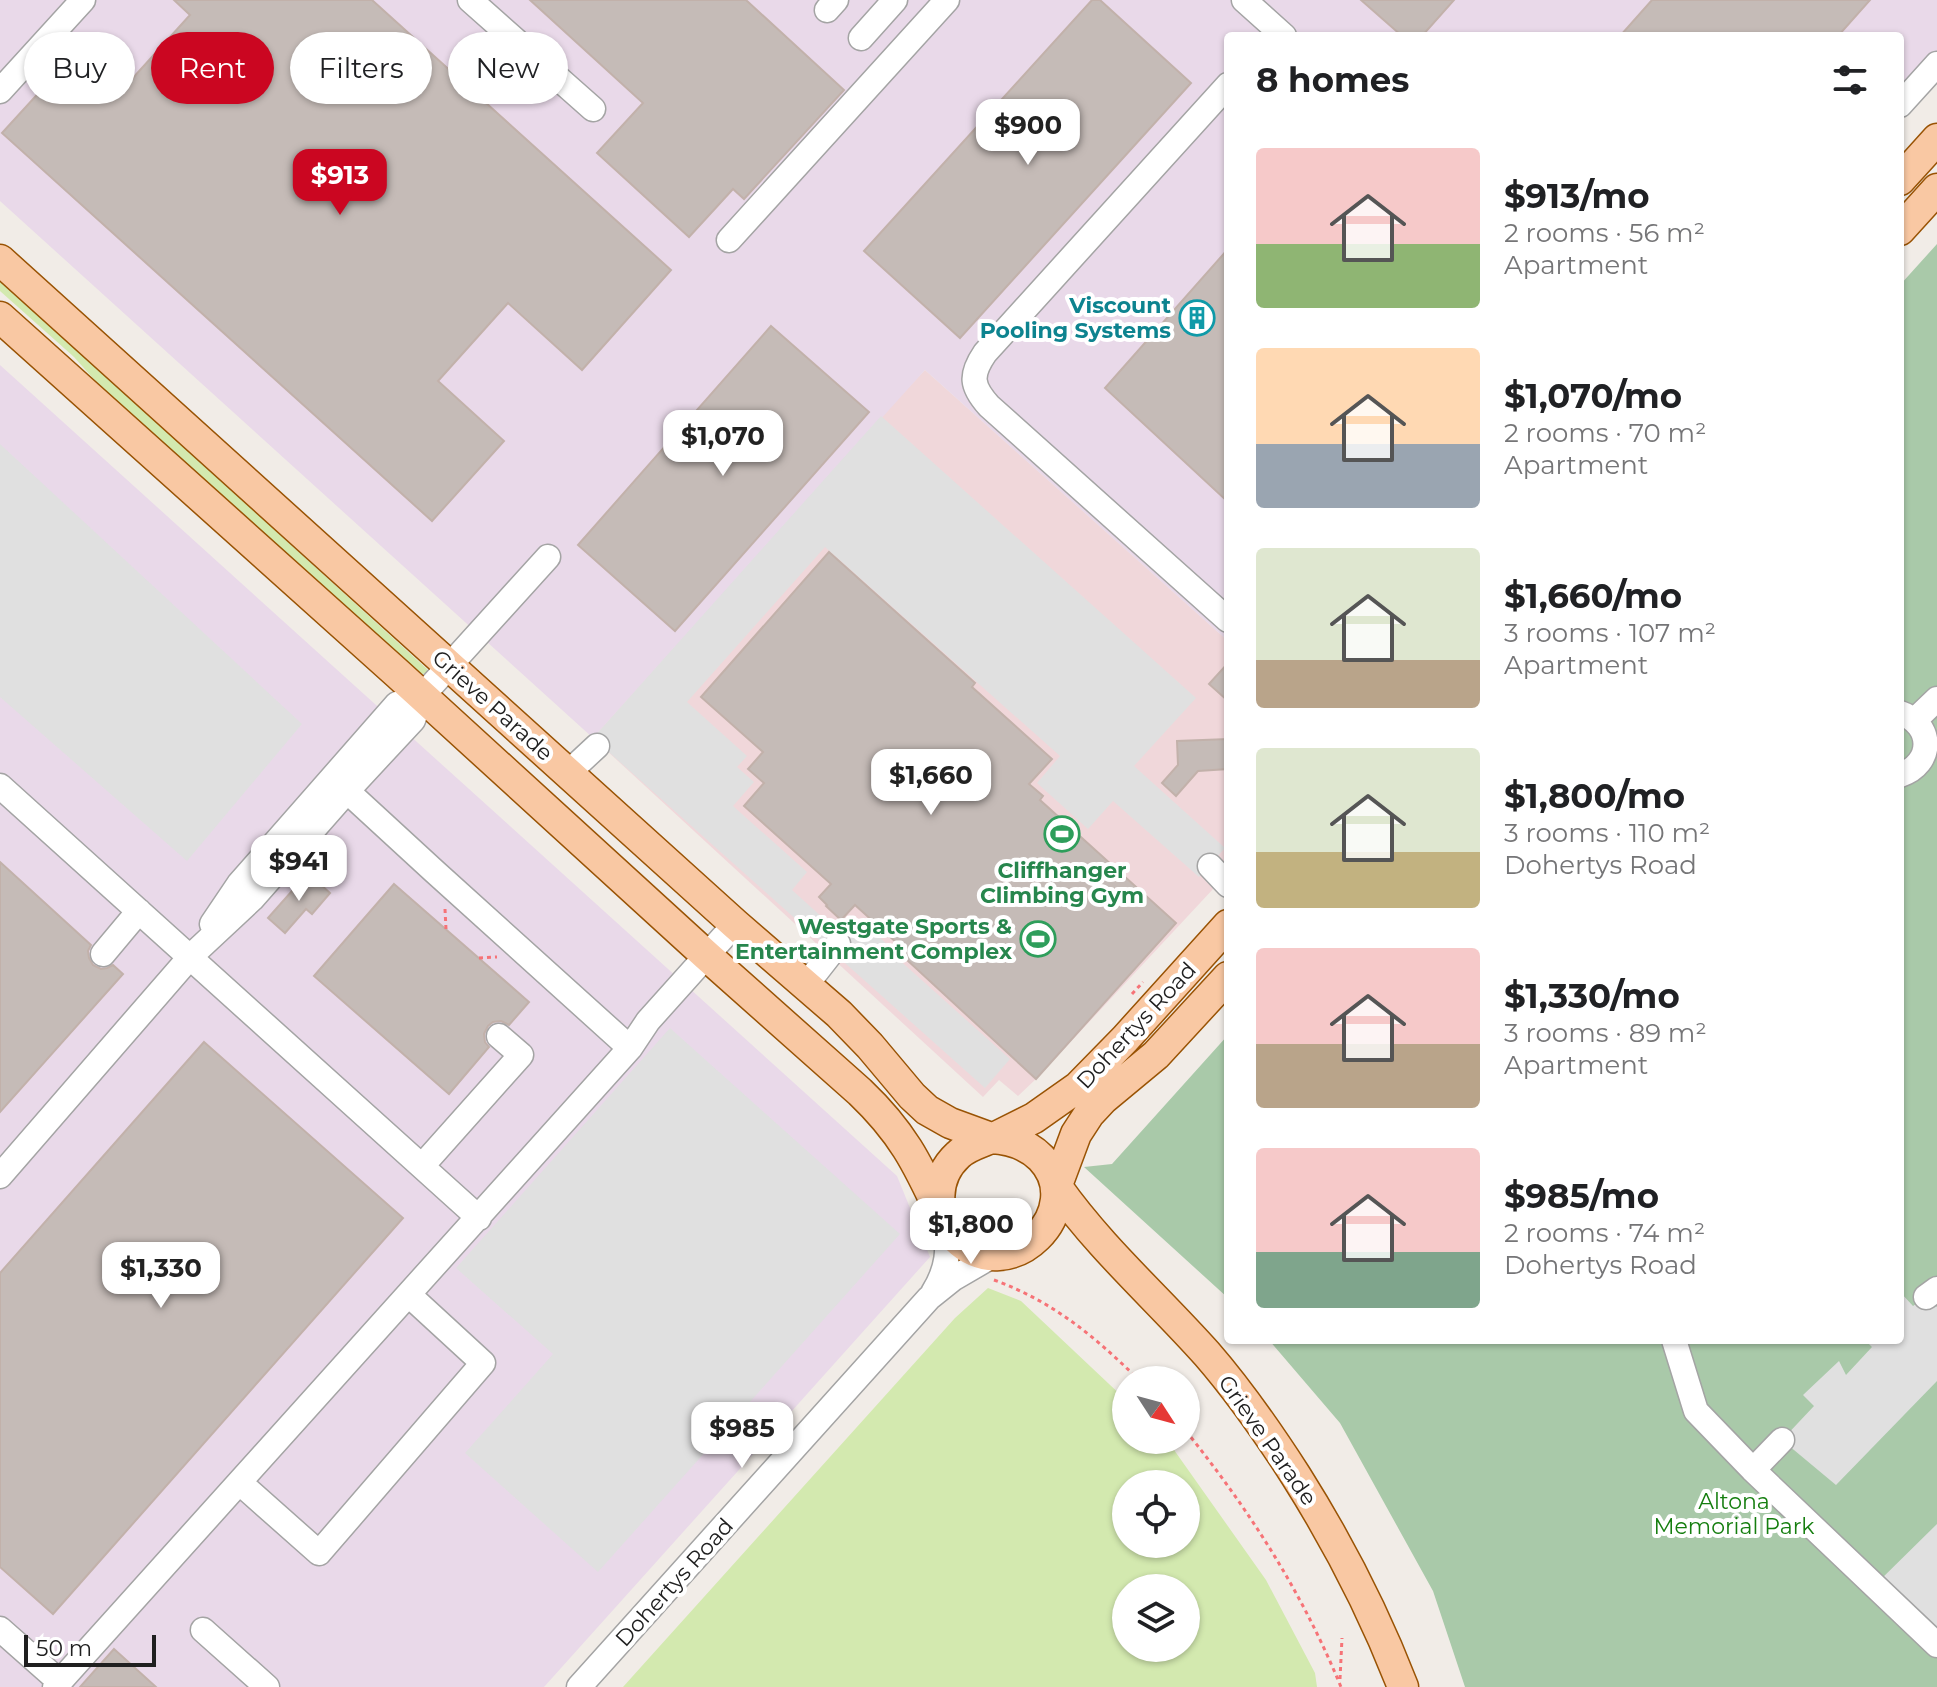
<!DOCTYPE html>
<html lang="en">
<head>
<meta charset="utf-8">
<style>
	:root { --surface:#fff; --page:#f6f6f6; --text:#202124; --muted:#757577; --accent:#cb0621 }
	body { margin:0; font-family:Montserrat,sans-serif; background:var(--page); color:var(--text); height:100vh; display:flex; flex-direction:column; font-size:30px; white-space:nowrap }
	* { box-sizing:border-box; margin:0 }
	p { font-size:26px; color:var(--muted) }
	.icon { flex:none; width:44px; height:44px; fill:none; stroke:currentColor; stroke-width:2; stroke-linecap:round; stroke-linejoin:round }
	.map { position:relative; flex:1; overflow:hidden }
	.drawer { position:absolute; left:1224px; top:32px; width:680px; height:1312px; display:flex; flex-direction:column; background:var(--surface); border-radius:8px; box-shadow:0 2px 6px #0004 }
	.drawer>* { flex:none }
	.guide { position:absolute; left:24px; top:32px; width:760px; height:72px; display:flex; gap:16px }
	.needle { width:52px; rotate:126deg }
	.buttons { position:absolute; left:1112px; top:1366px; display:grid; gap:16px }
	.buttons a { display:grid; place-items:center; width:88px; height:88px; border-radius:50%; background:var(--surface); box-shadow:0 2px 6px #0004; font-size:40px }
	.scale { position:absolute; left:24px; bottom:20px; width:132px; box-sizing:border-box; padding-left:8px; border:4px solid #202020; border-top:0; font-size:22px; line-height:28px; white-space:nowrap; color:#202020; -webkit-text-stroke:6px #fff; paint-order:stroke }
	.price { position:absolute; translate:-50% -68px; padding:0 18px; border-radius:16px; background:#fff; color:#222; font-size:26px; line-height:52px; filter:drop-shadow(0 2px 4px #0008) }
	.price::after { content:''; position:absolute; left:50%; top:48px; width:24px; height:18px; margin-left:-12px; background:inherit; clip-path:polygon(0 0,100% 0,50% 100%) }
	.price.current { background:var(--accent); color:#fff }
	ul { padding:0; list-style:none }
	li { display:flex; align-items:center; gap:24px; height:200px; padding:0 32px }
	li span { display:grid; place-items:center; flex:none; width:224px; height:160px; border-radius:8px; color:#555 }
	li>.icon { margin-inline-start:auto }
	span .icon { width:96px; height:96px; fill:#fffc; stroke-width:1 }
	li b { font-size:34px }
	h2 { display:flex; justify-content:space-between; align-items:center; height:96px; padding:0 32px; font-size:34px }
	.pill { padding:0 28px; border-radius:36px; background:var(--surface); box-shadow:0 2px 6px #0004; font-size:28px; line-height:72px }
	.pill.current { background:var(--accent); color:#fff }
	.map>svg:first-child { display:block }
</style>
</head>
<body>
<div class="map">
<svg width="1937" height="1687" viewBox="0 0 1937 1687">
	<rect width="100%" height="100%" fill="#f1ece7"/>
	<path fill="#f0d7da" d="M 925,370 L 1228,641 L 1228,873 L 1036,1079 L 1018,1096 L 999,1080 L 983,1097 L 593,738 L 881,416 Z"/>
	<path fill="#e9d9e9" d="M 0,0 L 1937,0 L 1937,79 L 1900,121 L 1900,36 L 1228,36 L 1228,641 L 925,370 L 593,738 L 0,201 Z
		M 0,365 L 897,1176 L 930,1257 L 544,1687 L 0,1687 Z"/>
	<path fill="#d3e9af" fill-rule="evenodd" d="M 0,273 L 232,480 L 280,535 L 427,669 L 427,672 L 423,674 L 418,673 L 124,413 L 74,357 L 0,291 Z
		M 988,1288 L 1021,1301 L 1126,1400 L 1126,1440 L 1167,1440 L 1266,1580 L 1315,1673 L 1317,1687 L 623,1687 L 955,1318 ZM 1126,1484 L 1186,1484 L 1186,1544 L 1126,1544 ZM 1126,1588 L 1186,1588 L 1186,1648 L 1126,1648 Z"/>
	<path fill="#a9c9a9" d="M 1937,244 L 1937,1687 L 1465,1687 L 1433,1591 L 1340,1423 L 1269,1340 L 1900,1340 L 1900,285 Z
		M 1228,1035 L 1228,1298 L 1084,1167 L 1112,1164 Z"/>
	<path fill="#e0e0e0" d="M 881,416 L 1196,698 L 1134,766 L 1225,848 L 1199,877 L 1113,801 L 1088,829 L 1037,783 L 1060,756 L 825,547 L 687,702 L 747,756 L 737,767 L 754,782 L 733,806 L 807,872 L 792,890 L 843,936 L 859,919 L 889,946 L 887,949 L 1010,1059 L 985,1088 L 593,738 Z
		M 0,444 L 302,724 L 187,861 L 0,697 Z
		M 670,1028 L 900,1234 L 598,1572 L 465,1453 L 553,1354 L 456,1268 Z
		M 1900,1292 L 1913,1306 L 1926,1297 L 1937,1307 L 1937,1381 L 1836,1485 L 1782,1440 L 1814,1406 L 1803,1395 L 1839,1361 L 1846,1375 L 1872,1347 L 1865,1340 L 1900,1340 Z
		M 1937,1524 L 1937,1645 L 1874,1586 Z"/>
	<path fill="#c5bbb7" stroke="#c2b1aa" stroke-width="2" d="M 174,0 L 372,0 L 671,270 L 582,370 L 508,303 L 438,381 L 504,441 L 432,521 L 2,133 L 78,50 L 122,90 L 190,15 Z
		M 530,0 L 746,0 L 844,90 L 744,199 L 733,189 L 689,237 L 597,153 L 643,103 Z
		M 1092,0 L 1100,0 L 1191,83 L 960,338 L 864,251 Z
		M 1361,0 L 1454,0 L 1422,36 L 1402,36 Z
		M 1652,0 L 1870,0 L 1838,36 L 1620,36 Z
		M 1228,249 L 1228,502 L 1105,388 Z
		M 771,326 L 869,412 L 675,631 L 578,545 Z
		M 829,552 L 975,683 L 972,687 L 1052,759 L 1029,784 L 1043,796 L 1040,800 L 1176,923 L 1036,1079 L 894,948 L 898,944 L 855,905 L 841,920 L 826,906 L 827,905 L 819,897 L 831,884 L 744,806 L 764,783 L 748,769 L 763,752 L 701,697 Z
		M 1228,663 L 1228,701 L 1209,684 Z
		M 1228,739 L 1228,769 L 1198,771 L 1176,796 L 1162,783 L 1178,765 L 1177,741 Z
		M 0,862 L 91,945 L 88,951 L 89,958 L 93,965 L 101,969 L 107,968 L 113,965 L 123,974 L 0,1112 Z
		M 308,873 L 330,893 L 312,914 L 306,909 L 285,933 L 268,918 Z
		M 394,884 L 529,1002 L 509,1025 L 501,1021 L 493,1022 L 488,1026 L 484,1034 L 485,1042 L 489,1047 L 449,1094 L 314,976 Z
		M 204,1042 L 403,1218 L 53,1614 L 0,1567 L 0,1273 Z
		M 114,1649 L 156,1687 L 80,1687 Z"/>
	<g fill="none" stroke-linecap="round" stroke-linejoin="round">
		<defs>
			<path id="minor" d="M 470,0 L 593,109
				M 1244,0 L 1284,36
				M 827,10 L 836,0
				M 861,38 L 895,0
				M 1228,85 L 985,353 C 970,375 971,386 989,406 L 1228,620
				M 0,91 L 83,0
				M 1900,105 L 1937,64
				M 729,240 L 947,0
				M 1900,713 C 1934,724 1934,764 1900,775
				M 1915,720 L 1937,699
				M 568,773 L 597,746
				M 0,786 L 479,1218
				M 347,791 L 434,871 L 630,1048
				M 1210,866 L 1228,885
				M 212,924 L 239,884 L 397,704 L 422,696
				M 103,954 L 139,911
				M 806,985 L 838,944
				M 422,1166 L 521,1055 L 499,1036
				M 0,1176 L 191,956 L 252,899 L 347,791 L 413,720 L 422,696 L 548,557
				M 933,1293 C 948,1269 950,1249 944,1221
				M 1926,1297 L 1937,1289
				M 1674,1340 L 1696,1411 L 1753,1470 L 1937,1645
				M 1753,1470 L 1782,1440
				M 240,1483 L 319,1553 L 483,1363 L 409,1295
				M 0,1629 L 60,1682
				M 203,1630 L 267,1687
				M 55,1687 L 630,1048 L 648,1021 L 735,924
				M 579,1687 L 929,1298 L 954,1278 L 992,1256"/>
			<path id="major" d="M 1900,180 L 1937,139
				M 1900,230 L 1937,189
				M 0,260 L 735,924 L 839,1014 L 870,1046 L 912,1096 L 927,1110 L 950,1123 L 991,1138
				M 0,317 L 398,674 L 707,956 L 860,1092 C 902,1132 917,1162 941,1214
				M 991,1138 C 1010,1139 1027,1144 1041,1158 C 1090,1209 1010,1291 956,1238 C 933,1215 934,1177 958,1155 C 967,1146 980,1143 991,1138 Z
				M 994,1138 L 1034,1118 L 1078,1087 L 1125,1039 L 1228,925
				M 1057,1185 L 1076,1134 L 1089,1114 L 1103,1099 L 1156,1055 L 1228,977
				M 1057,1187 C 1100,1248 1157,1298 1207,1354 C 1240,1392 1269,1434 1296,1476 C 1339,1544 1374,1612 1403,1687"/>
		</defs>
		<use href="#minor" stroke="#a4a4a4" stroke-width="27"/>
		<use href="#major" stroke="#995304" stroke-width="33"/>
		<path stroke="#f67377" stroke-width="3" stroke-dasharray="4 4" stroke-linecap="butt" d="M 445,909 L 446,929
			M 479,958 L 497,957
			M 1132,994 L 1143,982
			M 994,1280 C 1054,1302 1094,1336 1139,1380
			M 1186,1431 C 1250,1511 1302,1592 1341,1687
			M 1340,1679 L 1342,1638"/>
		<use href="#minor" stroke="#fff" stroke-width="24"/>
		<use href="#major" stroke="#f9c8a3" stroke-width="30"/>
	</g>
	<defs>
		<symbol id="building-ring" viewBox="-11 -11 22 22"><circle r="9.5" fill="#fff" stroke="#0f9aa8" stroke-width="1.5"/><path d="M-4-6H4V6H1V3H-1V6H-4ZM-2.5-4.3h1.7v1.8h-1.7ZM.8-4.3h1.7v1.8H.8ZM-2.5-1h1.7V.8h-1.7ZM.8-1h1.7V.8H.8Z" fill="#0f9aa8"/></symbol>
		<symbol id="stadium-ring" viewBox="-11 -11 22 22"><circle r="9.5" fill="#fff" stroke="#2e9e5b" stroke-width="1.5"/><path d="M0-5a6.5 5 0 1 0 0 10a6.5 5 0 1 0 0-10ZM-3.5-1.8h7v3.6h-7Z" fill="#2e9e5b"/></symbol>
	</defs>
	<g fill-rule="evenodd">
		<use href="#building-ring" x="1177" y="298" width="40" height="40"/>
		<use href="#stadium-ring" x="1042" y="814" width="40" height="40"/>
		<use href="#stadium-ring" x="1018" y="919" width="40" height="40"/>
	</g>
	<g text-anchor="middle" stroke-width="8" stroke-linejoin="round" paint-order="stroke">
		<g font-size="22" font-weight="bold" fill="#0d838f" stroke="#fff" text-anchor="end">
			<text x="1171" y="313">Viscount<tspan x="1171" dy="25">Pooling Systems</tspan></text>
		</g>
		<g font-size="22" fill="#202020" stroke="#fff">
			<text transform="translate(493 705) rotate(42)" y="8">Grieve Parade</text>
			<text transform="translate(1136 1025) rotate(-47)" y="8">Dohertys Road</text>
			<text transform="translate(1268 1440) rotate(55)" y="8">Grieve Parade</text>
			<text transform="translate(674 1582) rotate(-48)" y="8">Dohertys Road</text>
		</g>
		<g font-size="22" font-weight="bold" fill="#27864d" stroke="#fff">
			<text x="1062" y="878">Cliffhanger<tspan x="1062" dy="25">Climbing Gym</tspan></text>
			<text x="1012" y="934" text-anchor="end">Westgate Sports &amp;<tspan x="1012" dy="25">Entertainment Complex</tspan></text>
		</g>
		<g font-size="22" fill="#157e0f" stroke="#fff">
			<text x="1734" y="1509">Altona<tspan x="1734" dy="25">Memorial Park</tspan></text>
		</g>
	</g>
</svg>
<div class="buttons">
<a><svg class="needle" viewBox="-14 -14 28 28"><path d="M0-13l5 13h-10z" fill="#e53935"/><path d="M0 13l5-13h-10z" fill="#757577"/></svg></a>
<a><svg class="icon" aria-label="locate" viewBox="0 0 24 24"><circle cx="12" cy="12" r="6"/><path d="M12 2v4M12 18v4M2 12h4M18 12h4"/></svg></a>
<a><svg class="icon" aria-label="layers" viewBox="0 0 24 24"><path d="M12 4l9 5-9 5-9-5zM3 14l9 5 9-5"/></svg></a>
</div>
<div class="scale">50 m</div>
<b class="price" style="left:1028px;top:167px">$900</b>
<b class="price current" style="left:340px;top:217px">$913</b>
<b class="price" style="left:723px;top:478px">$1,070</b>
<b class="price" style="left:931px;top:817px">$1,660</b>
<b class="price" style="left:299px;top:903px">$941</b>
<b class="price" style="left:971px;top:1266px">$1,800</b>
<b class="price" style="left:161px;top:1310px">$1,330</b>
<b class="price" style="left:742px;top:1470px">$985</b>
<div class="guide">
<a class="pill">Buy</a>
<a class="pill current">Rent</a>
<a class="pill">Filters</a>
<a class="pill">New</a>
</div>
<section class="drawer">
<h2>8 homes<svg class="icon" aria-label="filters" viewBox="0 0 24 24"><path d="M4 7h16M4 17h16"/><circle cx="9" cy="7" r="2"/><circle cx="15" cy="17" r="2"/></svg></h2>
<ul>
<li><span style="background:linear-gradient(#f6c9c9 60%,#8fb573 0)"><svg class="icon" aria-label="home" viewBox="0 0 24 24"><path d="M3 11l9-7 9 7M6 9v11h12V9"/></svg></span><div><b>$913/mo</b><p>2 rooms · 56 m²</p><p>Apartment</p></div></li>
<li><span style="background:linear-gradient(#ffd9b3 60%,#9aa5b1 0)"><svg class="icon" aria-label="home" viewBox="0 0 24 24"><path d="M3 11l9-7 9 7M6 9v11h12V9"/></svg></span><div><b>$1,070/mo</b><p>2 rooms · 70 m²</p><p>Apartment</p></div></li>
<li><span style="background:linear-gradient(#dfe7d0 70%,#b9a48a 0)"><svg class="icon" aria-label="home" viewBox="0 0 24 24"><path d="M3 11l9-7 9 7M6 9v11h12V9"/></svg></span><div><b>$1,660/mo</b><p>3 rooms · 107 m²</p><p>Apartment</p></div></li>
<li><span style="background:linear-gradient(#dfe7d0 65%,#c2b280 0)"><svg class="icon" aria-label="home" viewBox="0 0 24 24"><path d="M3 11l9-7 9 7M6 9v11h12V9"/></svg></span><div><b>$1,800/mo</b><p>3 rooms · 110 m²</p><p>Dohertys Road</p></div></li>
<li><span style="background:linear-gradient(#f6c9c9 60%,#b9a48a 0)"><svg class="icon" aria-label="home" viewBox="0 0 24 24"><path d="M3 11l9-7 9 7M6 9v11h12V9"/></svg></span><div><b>$1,330/mo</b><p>3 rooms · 89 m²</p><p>Apartment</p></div></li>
<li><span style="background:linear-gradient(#f6c9c9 65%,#7fa58c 0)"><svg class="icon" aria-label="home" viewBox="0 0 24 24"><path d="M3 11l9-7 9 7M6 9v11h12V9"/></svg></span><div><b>$985/mo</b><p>2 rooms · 74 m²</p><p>Dohertys Road</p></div></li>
</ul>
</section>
</div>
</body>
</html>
